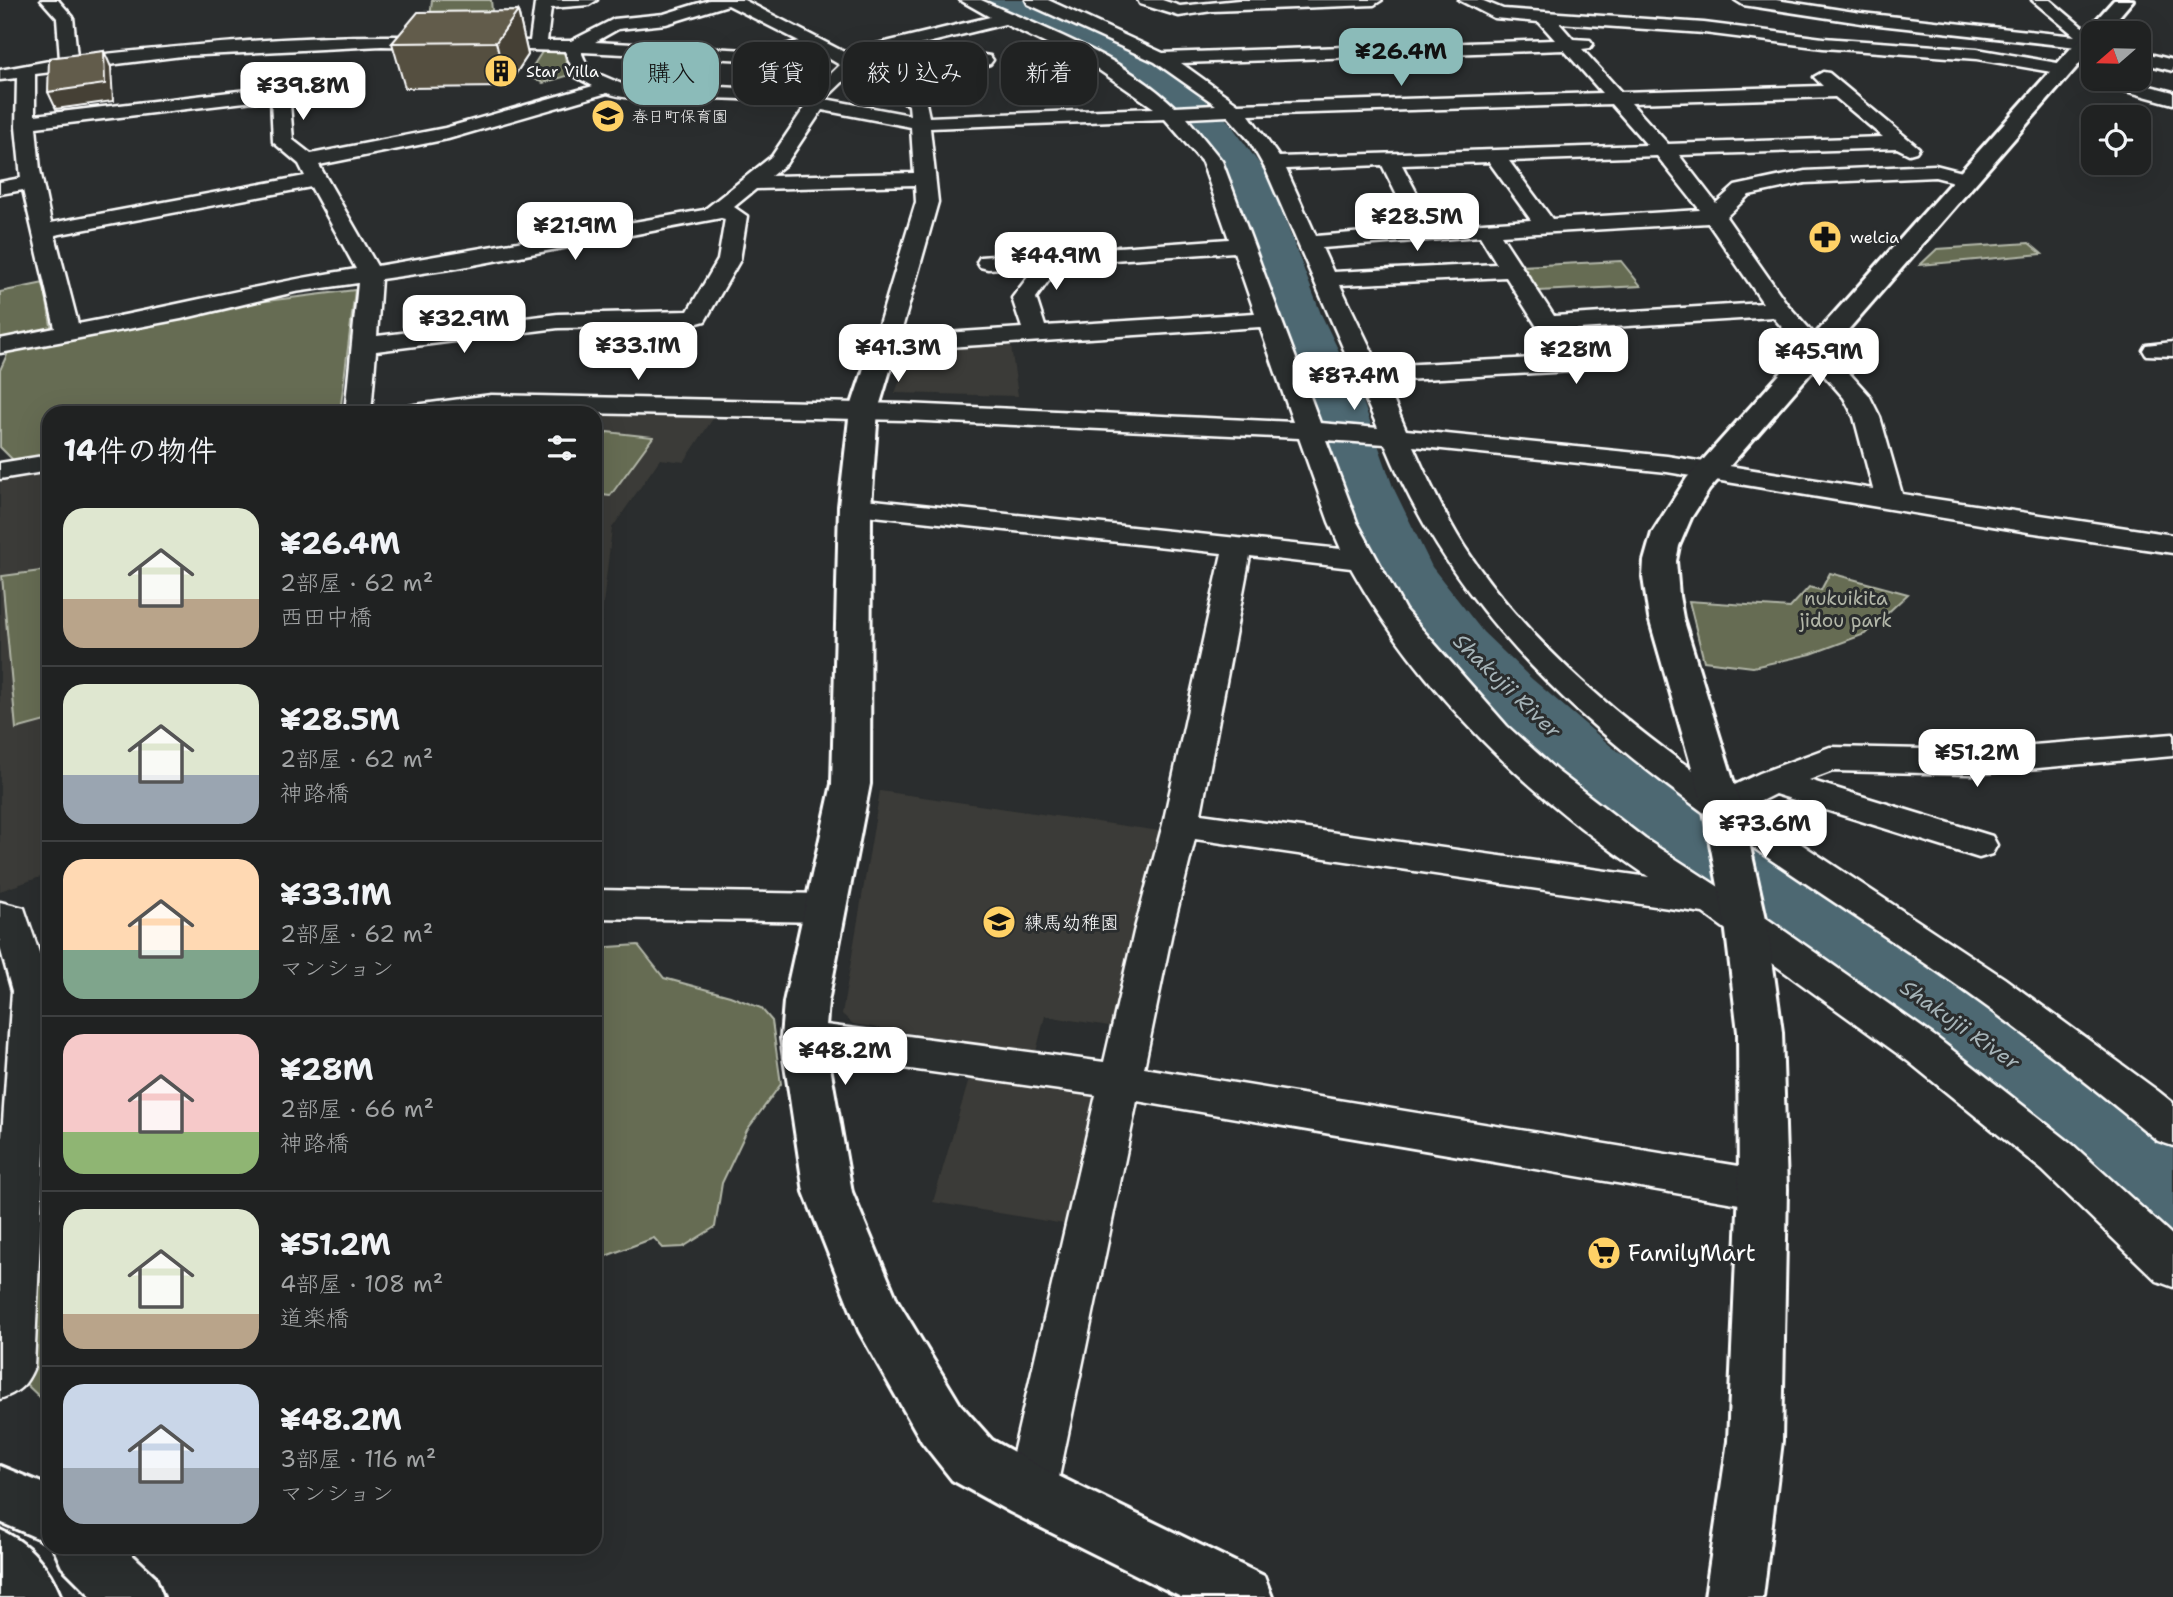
<!DOCTYPE html>
<html lang="ja">
<head>
<meta charset="utf-8">
<style>
	:root { --surface:#202222; --page:#2d2f2f; --text:#f1f3f6; --muted:#a2a4a5; --line:#3d3f40; --accent:#8bbbb9 }
	body { margin:0; font-family:"Shantell Sans","Klee One",sans-serif; background:var(--page); color:var(--text); height:100vh; display:flex; flex-direction:column; font-size:26px; white-space:nowrap }
	* { box-sizing:border-box; margin:0 }
	p { font-size:23px; color:var(--muted) }
	.icon { flex:none; width:38px; height:38px; fill:none; stroke:currentColor; stroke-width:2; stroke-linecap:round; stroke-linejoin:round }
	.map { position:relative; flex:1; overflow:hidden }
	.side { position:absolute; left:42px; top:406px; width:560px; height:1148px; display:flex; flex-direction:column; background:var(--surface); border-radius:21px; box-shadow:0 7px 28px #0002,0 0 0 2px var(--line) }
	.side>* { flex:none }
	.hud { position:absolute; left:623px; top:42px; width:665px; height:63px; display:flex; gap:14px }
	.needle { width:46px; rotate:250deg }
	.buttons { position:absolute; left:2081px; top:21px; display:grid; gap:14px }
	.buttons a { display:grid; place-items:center; width:70px; height:70px; border-radius:14px; background:var(--surface); box-shadow:0 7px 28px #0002,0 0 0 2px var(--line); font-size:35px }
	.price { position:absolute; translate:-50% -60px; padding:0 16px; border-radius:14px; background:#fff; color:#222; font-size:23px; line-height:46px; filter:drop-shadow(0 2px 4px #0008) }
	.price::after { content:''; position:absolute; left:50%; top:42px; width:21px; height:16px; margin-left:-10px; background:inherit; clip-path:polygon(0 0,100% 0,50% 100%) }
	.price.current { background:var(--accent); color:#111 }
	ul { padding:0; list-style:none }
	li { display:flex; align-items:center; gap:21px; height:175px; padding:0 21px }
	li+li { border-top:2px solid var(--line) }
	li span { display:grid; place-items:center; flex:none; width:196px; height:140px; border-radius:21px; color:#555 }
	li>.icon { margin-inline-start:auto }
	span .icon { width:84px; height:84px; fill:#fffc; stroke-width:1 }
	li b { font-size:30px }
	h2 { display:flex; justify-content:space-between; align-items:center; height:84px; padding:0 21px; font-size:30px }
	.chip { padding:0 24px; border-radius:21px; background:var(--surface); box-shadow:0 7px 28px #0002,0 0 0 2px var(--line); font-size:24px; line-height:63px }
	.chip.current { background:var(--accent); color:#111 }
	.map>svg:first-child { display:block }
</style>
</head>
<body>
<div class="map">
<svg width="2173" height="1597" viewBox="0 0 2173 1597">
	<rect width="100%" height="100%" fill="#2a2d2e"/>
	<filter id="ink" filterUnits="userSpaceOnUse"><feTurbulence type="fractalNoise" baseFrequency=".0143" numOctaves="2"/><feDisplacementMap in="SourceGraphic" scale="14" xChannelSelector="R" yChannelSelector="G"/><feConvolveMatrix kernelMatrix="1 2 1 2 8 2 1 2 1" color-interpolation-filters="sRGB"/></filter>
	<g filter="url(#ink)">
		<path fill="#3b3b37" d="M 1010,339 L 1018,396 L 895,393 L 913,345 Z
			M 485,410 L 716,414 L 684,462 L 660,459 L 612,528 L 595,673 L 595,413 L 465,413 Z
			M 49,471 L 49,874 L 0,891 L 0,480 Z
			M 880,791 L 1160,831 L 1116,1027 L 1045,1016 L 1036,1052 L 853,1024 L 842,1014 Z
			M 970,1076 L 1099,1097 L 1070,1225 L 933,1202 Z"/>
		<path fill="#666c52" stroke="#b2b6a8" stroke-width="2" d="M 432,0 L 491,0 L 495,41 L 428,38 Z
			M 544,49 L 564,51 L 567,67 L 573,74 L 543,83 L 527,75 Z
			M 2029,243 L 2042,254 L 1920,265 L 1937,249 Z
			M 1621,261 L 1641,286 L 1539,291 L 1522,266 Z
			M 44,283 L 52,332 L 0,342 L 0,292 Z
			M 355,290 L 340,413 L 49,413 L 49,456 L 14,461 L 0,447 L 0,370 L 11,346 L 218,307 Z
			M 607,432 L 653,437 L 610,496 L 595,494 L 595,448 Z
			M 49,570 L 49,720 L 16,729 L 2,576 Z
			M 1830,573 L 1908,594 L 1865,634 L 1811,654 L 1753,667 L 1704,661 L 1689,601 L 1790,608 L 1809,587 L 1821,590 Z
			M 638,945 L 664,978 L 730,996 L 761,1008 L 772,1021 L 781,1084 L 747,1130 L 722,1183 L 715,1227 L 683,1247 L 663,1248 L 654,1238 L 595,1260 L 595,958 L 609,947 Z
			M 49,1127 L 49,1406 L 26,1384 L 38,1141 Z"/>
		<g fill="none" stroke-linecap="round" stroke-linejoin="round">
			<path fill="#4d6872" fill-rule="evenodd" d="M 988,0 L 1032,0 L 1094,30 L 1183,80 L 1229,122 L 1268,176 L 1321,314 L 1362,399 L 1393,487 L 1432,567 L 1483,632 L 1532,679 L 1612,747 L 2069,1057 L 2173,1146 L 2173,1240 L 2142,1229 L 2011,1105 L 1564,779 L 1486,709 L 1439,660 L 1374,571 L 1337,487 L 1310,399 L 1273,314 L 1226,176 L 1201,138 L 1157,96 L 1070,44 L 993,7 Z"/>
			<defs>
				<path id="minor" d="M 41,0 L 58,0 L 73,17 L 77,57 C 180,46 283,36 386,36 C 434,35 482,41 530,41 L 535,4 L 539,0 L 597,0 L 589,5 L 551,8 L 547,41 L 571,41 L 614,19 L 664,14 L 709,0 L 744,0 L 844,52 L 990,17 L 960,0 L 981,0 C 1047,30 1122,56 1175,107 L 1216,105 L 1155,62 L 1028,4 L 1026,0 L 1048,0 L 1163,53 L 1555,40 L 1539,22 L 1494,18 L 1459,0 L 1481,0 L 1503,9 L 1704,23 L 1823,38 L 1977,49 L 2069,65 L 2072,69 L 2063,74 L 1977,59 L 1823,48 L 1704,33 L 1559,23 L 1573,39 L 1590,40 L 1593,44 L 1590,48 L 1582,49 L 1621,92 L 1823,86 L 1814,77 L 1823,72 L 1829,73 L 1919,148 L 1916,152 L 1909,154 L 1897,148 L 1679,155 L 1716,203 L 1735,186 L 1805,171 L 1935,165 L 1974,175 L 1977,179 L 1974,183 L 1967,185 L 1935,177 L 1805,183 L 1749,195 L 1726,217 L 1787,304 L 1869,395 L 1880,417 L 1902,494 L 2173,535 L 2173,553 L 2028,532 L 1667,472 L 1413,446 C 1428,480 1444,514 1464,546 C 1528,645 1627,724 1722,791 L 1760,773 L 1830,747 L 1972,750 L 2173,734 L 2173,756 L 1972,774 L 1833,771 L 1809,780 L 1992,836 L 1997,845 L 1992,854 L 1979,858 L 1775,794 L 1747,808 L 2004,978 L 2158,1091 L 2173,1103 L 2173,1146 L 2158,1141 C 2079,1075 1998,1012 1913,955 C 1705,814 1485,688 1385,444 L 1326,440 L 1357,522 L 1405,610 L 1507,726 L 1557,771 L 1645,839 L 1759,913 L 1937,1038 L 2072,1144 L 2173,1236 L 2173,1287 L 2157,1281 L 2042,1170 L 1909,1062 L 1703,913 L 1195,839 L 1172,932 L 1144,1068 L 1763,1170 L 1779,1175 L 1785,1189 L 1779,1203 L 1763,1208 L 1137,1101 L 1056,1492 L 1048,1510 L 1030,1518 L 1012,1510 L 1004,1492 L 1096,1095 L 803,1054 L 789,1050 L 783,1038 L 789,1026 L 803,1022 L 1104,1062 L 1134,932 L 1163,824 L 1222,553 L 855,514 L 845,512 L 841,506 L 845,500 L 855,498 L 1341,549 L 1329,522 L 1299,438 L 905,420 L 491,411 L 402,413 L 406,407 L 415,405 L 491,395 L 905,404 L 1293,422 L 1260,327 L 885,351 L 876,349 L 873,344 L 916,202 L 915,185 L 756,189 L 734,207 L 747,216 L 740,260 L 705,321 L 687,326 L 558,328 L 376,351 L 371,413 L 345,413 L 358,283 L 295,292 L 181,319 L 0,353 L 0,339 L 55,328 L 23,190 L 0,194 L 0,182 L 21,178 L 16,127 L 17,78 L 0,80 L 0,70 L 60,59 L 57,18 ZM 728,5 L 799,41 L 767,51 L 595,42 L 618,29 L 666,24 ZM 1005,24 L 1096,68 L 1154,108 L 929,117 L 925,98 L 905,87 L 990,64 L 993,60 L 990,56 L 984,55 L 892,79 L 858,60 ZM 382,46 L 565,51 L 576,77 L 593,86 L 445,128 L 311,154 L 293,140 L 289,92 L 280,86 L 35,115 L 35,74 L 182,56 ZM 811,48 L 840,65 L 808,96 L 778,90 L 701,86 L 629,87 L 589,70 L 582,54 L 582,52 L 768,61 ZM 1564,50 L 1602,93 L 1238,104 L 1181,63 ZM 853,72 L 909,105 L 910,115 L 825,99 ZM 607,93 C 637,103 669,97 700,98 C 735,98 770,100 805,107 L 772,156 L 704,210 L 377,266 L 319,165 L 448,139 ZM 1835,97 L 1883,137 L 1668,144 L 1631,103 ZM 271,99 L 273,142 L 299,164 L 305,176 L 51,223 L 40,170 L 36,127 ZM 1611,104 L 1647,145 L 1279,157 L 1249,115 ZM 822,110 L 911,127 L 914,173 L 771,176 L 786,164 ZM 1228,116 L 1249,140 L 1266,170 L 1378,428 L 1320,423 L 1222,161 L 1187,118 ZM 1165,119 L 1202,162 L 1229,239 L 980,257 L 977,262 L 980,267 L 988,269 L 1030,266 L 1031,273 L 1012,298 L 1022,328 L 900,336 L 938,202 L 930,128 ZM 1657,156 L 1700,210 L 1552,219 L 1509,161 ZM 1489,162 L 1531,220 L 1434,226 L 1402,165 ZM 1382,165 L 1413,228 L 1316,236 L 1286,169 ZM 311,187 L 356,269 C 263,283 171,307 78,324 L 55,235 ZM 721,218 L 725,219 L 718,260 L 688,311 L 558,314 L 377,336 L 381,279 L 457,268 ZM 1708,223 L 1763,303 L 1554,316 L 1501,235 ZM 1480,236 L 1497,264 L 1333,272 L 1322,248 ZM 1234,252 L 1255,313 L 1045,326 L 1036,298 L 1054,273 L 1052,264 ZM 1506,277 L 1556,357 L 1379,366 L 1340,285 ZM 1773,317 L 1844,398 L 1854,417 L 1873,489 L 1667,456 L 1406,430 L 1385,381 L 1573,371 L 1582,369 L 1585,364 L 1563,330 ZM 1250,556 L 1351,568 C 1421,693 1530,797 1649,877 L 1201,814 Z
					M 1138,0 L 1162,0 L 1180,6 L 1239,0 L 1382,0 L 1374,5 L 1212,11 L 1179,16 L 1140,4 Z
					M 1735,0 L 1776,0 L 1861,13 L 2075,36 L 2032,0 L 2050,0 L 2081,26 L 2095,33 L 2093,46 L 2086,48 L 1861,23 L 1743,5 Z
					M 2138,51 L 2173,60 L 2173,71 L 2138,62 Z
					M 2094,79 L 2123,79 L 2173,92 L 2173,104 L 2097,83 Z
					M 2173,342 L 2173,356 L 2146,355 L 2143,350 L 2146,345 Z
					M 49,455 L 49,471 L 0,479 L 0,463 Z
					M 595,890 L 825,894 L 838,898 L 844,908 L 838,918 L 825,922 L 595,918 Z
					M 0,902 L 24,908 L 49,982 L 49,1049 L 34,1367 C 26,1386 19,1392 0,1399 L 0,1166 L 12,991 L 0,947 Z"/>
				<path id="tertiary" d="M 2114,0 L 2133,0 L 2105,33 L 2093,33 L 2093,48 L 1709,490 L 1691,518 L 1679,546 L 1676,561 L 1679,596 L 1683,618 L 1741,806 L 1767,923 L 1782,1032 L 1787,1189 L 1782,1441 L 1763,1597 L 1705,1597 L 1728,1441 L 1739,1189 L 1738,1032 L 1725,923 L 1703,806 L 1649,618 L 1643,577 L 1644,561 L 1652,533 L 1687,478 Z
					M 885,336 L 895,338 L 898,344 L 878,410 L 871,506 L 870,784 L 828,1002 L 825,1038 L 852,1192 L 897,1300 L 960,1404 L 992,1440 L 1050,1472 L 1264,1576 L 1272,1597 L 1181,1597 L 1010,1512 L 952,1480 L 922,1442 L 859,1331 L 804,1192 L 781,1038 L 784,1002 L 832,784 L 839,506 L 850,410 L 872,344 L 875,338 Z"/>
				<path id="primary" d="M 0,1466 L 49,1486 L 49,1543 L 0,1522 Z
					M 0,1530 C 30,1543 49,1567 61,1597 L 0,1597 Z
					M 53,1547 L 124,1547 L 155,1576 L 163,1597 L 92,1597 L 62,1567 Z"/>
			</defs>
			<use href="#minor" stroke="#fff" stroke-width="5"/>
			<use href="#tertiary" stroke="#fff" stroke-width="6"/>
			<use href="#primary" stroke="#fff" stroke-width="6"/>
			<use href="#minor" fill="#2a2d2e" fill-rule="evenodd"/>
			<use href="#tertiary" fill="#2a2d2e" fill-rule="evenodd"/>
			<use href="#primary" fill="#2a2d2e" fill-rule="evenodd"/>
		</g>
		<path fill="#544f40" stroke="#fff" stroke-width="2" d="M 518,11 L 528,55 L 507,87 L 405,88 L 392,43 Z"/>
		<path fill="#454034" stroke="#fff" stroke-width="2" d="M 518,11 L 528,55 L 507,87 L 496,42 Z
			M 104,51 L 111,67 L 113,101 L 56,109 L 48,92 Z"/>
		<path fill="#625c4b" stroke="#fff" stroke-width="2" d="M 518,11 L 496,42 L 392,43 L 418,12 Z
			M 104,51 L 105,84 L 48,92 L 49,58 Z"/>
	</g>
	<defs>
		<symbol id="building-disc" viewBox="-11 -11 22 22"><circle r="9.5" fill="#ffd166" stroke="#2a2d2e"/><path d="M-4-6H4V6H1V3H-1V6H-4ZM-2.5-4.3h1.7v1.8h-1.7ZM.8-4.3h1.7v1.8H.8ZM-2.5-1h1.7V.8h-1.7ZM.8-1h1.7V.8H.8Z" fill="#111"/></symbol>
		<symbol id="school-disc" viewBox="-11 -11 22 22"><circle r="9.5" fill="#ffd166" stroke="#2a2d2e"/><path d="M0-5L7-2L0 1L-7-2ZM-4 1L0 2.5L4 1V4Q0 6-4 4Z" fill="#111"/></symbol>
		<symbol id="pharmacy-disc" viewBox="-11 -11 22 22"><circle r="9.5" fill="#ffd166" stroke="#2a2d2e"/><path d="M-2-6h4v4h4v4h-4v4h-4v-4h-4v-4h4Z" fill="#111"/></symbol>
		<symbol id="supermarket-disc" viewBox="-11 -11 22 22"><circle r="9.5" fill="#ffd166" stroke="#2a2d2e"/><path d="M-6-5.5h2.5l.6 2H6L4.5 2H-2.5L-4.4-4H-6ZM-1.5 3.2a1.3 1.3 0 1 0 .1 0ZM3 3.2a1.3 1.3 0 1 0 .1 0Z" fill="#111"/></symbol>
	</defs>
	<g fill-rule="evenodd">
		<use href="#building-disc" x="482" y="52" width="38" height="38"/>
		<use href="#school-disc" x="589" y="97" width="38" height="38"/>
		<use href="#pharmacy-disc" x="1806" y="218" width="38" height="38"/>
		<use href="#school-disc" x="980" y="903" width="38" height="38"/>
		<use href="#supermarket-disc" x="1585" y="1234" width="38" height="38"/>
	</g>
	<g text-anchor="middle" stroke-width="6" stroke-linejoin="round" paint-order="stroke">
		<g font-size="16" fill="#fff" stroke="#2a2d2e" text-anchor="start">
			<text x="526" y="77">Star Villa</text>
			<text x="632" y="122">春日町保育園</text>
			<text x="1850" y="243">welcia</text>
		</g>
		<g font-size="19" fill="#b2b6a8" stroke="#2a2d2e">
			<text x="1846" y="605">nukuikita<tspan x="1846" dy="22">jidou park</tspan></text>
		</g>
		<g font-size="19" fill="#fff" stroke="#2a2d2e" text-anchor="start">
			<text x="1024" y="929">練馬幼稚園</text>
		</g>
		<g font-size="21" font-style="italic" fill="#a6b4b8" stroke="#2a2d2e">
			<text transform="translate(1507 686) rotate(44)" y="7">Shakujii River</text>
			<text transform="translate(1960 1025) rotate(35)" y="7">Shakujii River</text>
		</g>
		<g font-size="23" fill="#fff" stroke="#2a2d2e" text-anchor="start">
			<text x="1628" y="1261">FamilyMart</text>
		</g>
	</g>
</svg>
<div class="buttons">
<a><svg class="needle" viewBox="-14 -14 28 28"><path d="M0-13l5 13h-10z" fill="#e53935"/><path d="M0 13l5-13h-10z" fill="#a2a4a5"/></svg></a>
<a><svg class="icon" aria-label="locate" viewBox="0 0 24 24"><circle cx="12" cy="12" r="6"/><path d="M12 2v4M12 18v4M2 12h4M18 12h4"/></svg></a>
</div>
<b class="price current" style="left:1401px;top:88px">¥26.4M</b>
<b class="price" style="left:303px;top:122px">¥39.8M</b>
<b class="price" style="left:1417px;top:253px">¥28.5M</b>
<b class="price" style="left:575px;top:262px">¥21.9M</b>
<b class="price" style="left:1056px;top:292px">¥44.9M</b>
<b class="price" style="left:464px;top:355px">¥32.9M</b>
<b class="price" style="left:638px;top:382px">¥33.1M</b>
<b class="price" style="left:898px;top:384px">¥41.3M</b>
<b class="price" style="left:1576px;top:386px">¥28M</b>
<b class="price" style="left:1819px;top:388px">¥45.9M</b>
<b class="price" style="left:1354px;top:412px">¥87.4M</b>
<b class="price" style="left:1977px;top:789px">¥51.2M</b>
<b class="price" style="left:1765px;top:860px">¥73.6M</b>
<b class="price" style="left:845px;top:1087px">¥48.2M</b>
<div class="hud">
<a class="chip current">購入</a>
<a class="chip">賃貸</a>
<a class="chip">絞り込み</a>
<a class="chip">新着</a>
</div>
<section class="side">
<h2>14件の物件<svg class="icon" aria-label="filters" viewBox="0 0 24 24"><path d="M4 7h16M4 17h16"/><circle cx="9" cy="7" r="2"/><circle cx="15" cy="17" r="2"/></svg></h2>
<ul>
<li><span style="background:linear-gradient(#dfe7d0 65%,#b9a48a 0)"><svg class="icon" aria-label="home" viewBox="0 0 24 24"><path d="M3 11l9-7 9 7M6 9v11h12V9"/></svg></span><div><b>¥26.4M</b><p>2部屋 · 62 m²</p><p>西田中橋</p></div></li>
<li><span style="background:linear-gradient(#dfe7d0 65%,#9aa5b1 0)"><svg class="icon" aria-label="home" viewBox="0 0 24 24"><path d="M3 11l9-7 9 7M6 9v11h12V9"/></svg></span><div><b>¥28.5M</b><p>2部屋 · 62 m²</p><p>神路橋</p></div></li>
<li><span style="background:linear-gradient(#ffd9b3 65%,#7fa58c 0)"><svg class="icon" aria-label="home" viewBox="0 0 24 24"><path d="M3 11l9-7 9 7M6 9v11h12V9"/></svg></span><div><b>¥33.1M</b><p>2部屋 · 62 m²</p><p>マンション</p></div></li>
<li><span style="background:linear-gradient(#f6c9c9 70%,#8fb573 0)"><svg class="icon" aria-label="home" viewBox="0 0 24 24"><path d="M3 11l9-7 9 7M6 9v11h12V9"/></svg></span><div><b>¥28M</b><p>2部屋 · 66 m²</p><p>神路橋</p></div></li>
<li><span style="background:linear-gradient(#dfe7d0 75%,#b9a48a 0)"><svg class="icon" aria-label="home" viewBox="0 0 24 24"><path d="M3 11l9-7 9 7M6 9v11h12V9"/></svg></span><div><b>¥51.2M</b><p>4部屋 · 108 m²</p><p>道楽橋</p></div></li>
<li><span style="background:linear-gradient(#c9d6e8 60%,#9aa5b1 0)"><svg class="icon" aria-label="home" viewBox="0 0 24 24"><path d="M3 11l9-7 9 7M6 9v11h12V9"/></svg></span><div><b>¥48.2M</b><p>3部屋 · 116 m²</p><p>マンション</p></div></li>
</ul>
</section>
</div>
</body>
</html>
